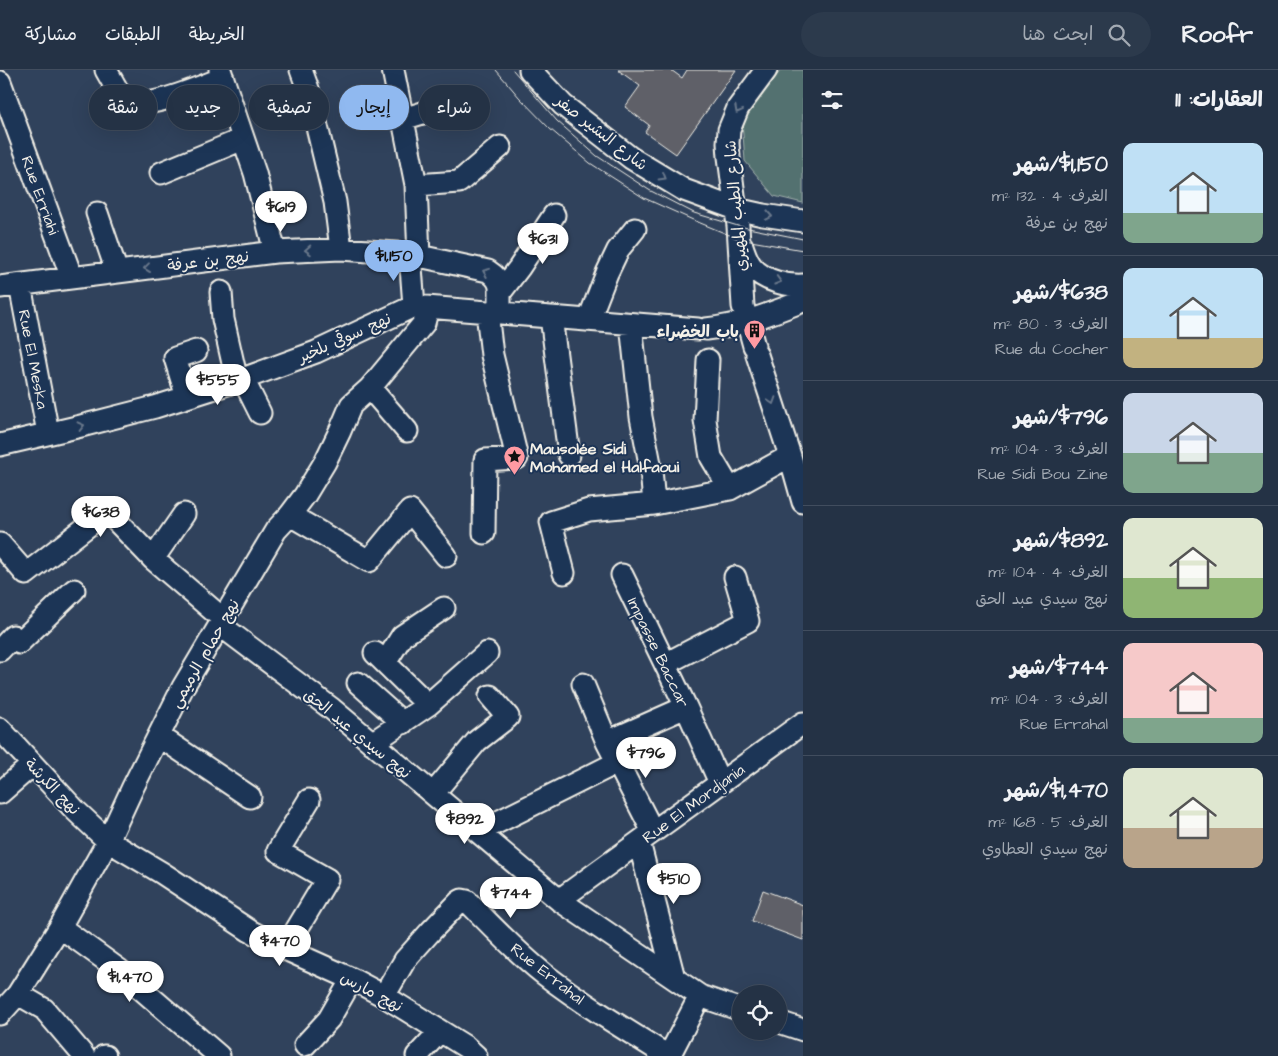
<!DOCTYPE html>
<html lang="ar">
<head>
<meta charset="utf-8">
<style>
	:root { --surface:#243245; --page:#2c3a4c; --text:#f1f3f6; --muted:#a3aab3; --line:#414d5e; --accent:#90b9f0 }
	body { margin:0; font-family:"Architects Daughter","Playpen Sans Arabic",sans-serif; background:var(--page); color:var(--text); direction:rtl; height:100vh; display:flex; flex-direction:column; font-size:19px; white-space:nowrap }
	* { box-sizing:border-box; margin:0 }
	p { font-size:16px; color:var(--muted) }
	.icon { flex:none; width:28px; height:28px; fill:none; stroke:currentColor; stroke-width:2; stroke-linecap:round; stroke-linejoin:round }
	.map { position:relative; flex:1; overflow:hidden; direction:ltr }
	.panel { display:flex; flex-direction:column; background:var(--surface); width:475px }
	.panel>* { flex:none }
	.hud { position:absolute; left:15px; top:15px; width:475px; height:45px; direction:rtl; display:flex; gap:10px }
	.fabs { position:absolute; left:732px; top:915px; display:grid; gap:10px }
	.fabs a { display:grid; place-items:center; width:55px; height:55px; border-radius:50%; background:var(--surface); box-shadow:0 5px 20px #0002,0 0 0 1px var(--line); font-size:25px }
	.price { position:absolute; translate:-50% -42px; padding:0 11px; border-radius:18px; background:#fff; color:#222; font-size:16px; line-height:32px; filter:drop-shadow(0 1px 2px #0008) }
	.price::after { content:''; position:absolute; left:50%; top:30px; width:15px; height:11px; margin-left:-8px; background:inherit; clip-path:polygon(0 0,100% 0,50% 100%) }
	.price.on { background:var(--accent); color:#111 }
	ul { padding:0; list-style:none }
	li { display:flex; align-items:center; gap:15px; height:125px; padding:0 15px }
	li+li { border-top:1px solid var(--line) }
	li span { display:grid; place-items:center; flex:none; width:140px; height:100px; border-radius:10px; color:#555 }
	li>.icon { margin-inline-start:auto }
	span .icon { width:60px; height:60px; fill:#fffc; stroke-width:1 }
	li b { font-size:21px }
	h2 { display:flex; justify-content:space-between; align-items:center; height:60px; padding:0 15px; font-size:21px }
	.pill { padding:0 18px; border-radius:22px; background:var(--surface); box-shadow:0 5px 20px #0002,0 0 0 1px var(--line); font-size:18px; line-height:45px }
	.pill.on { background:var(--accent); color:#111 }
	header { display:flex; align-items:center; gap:30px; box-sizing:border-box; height:70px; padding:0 25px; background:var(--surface); border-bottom:1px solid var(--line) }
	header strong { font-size:24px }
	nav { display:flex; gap:28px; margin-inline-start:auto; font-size:18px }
	.search { width:350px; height:45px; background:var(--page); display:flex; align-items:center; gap:12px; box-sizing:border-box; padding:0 18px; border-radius:28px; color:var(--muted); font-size:19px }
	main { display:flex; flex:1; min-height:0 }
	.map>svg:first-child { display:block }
</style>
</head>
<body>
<header>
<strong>Roofr</strong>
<div class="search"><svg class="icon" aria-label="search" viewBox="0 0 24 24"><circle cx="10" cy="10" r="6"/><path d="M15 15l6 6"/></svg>ابحث هنا</div>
<nav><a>الخريطة</a><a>الطبقات</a><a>مشاركة</a></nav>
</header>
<main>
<section class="panel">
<h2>العقارات: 11<svg class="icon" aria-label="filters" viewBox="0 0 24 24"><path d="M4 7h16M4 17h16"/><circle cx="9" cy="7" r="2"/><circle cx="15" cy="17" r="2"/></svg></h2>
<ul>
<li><span style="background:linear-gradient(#bfe0f5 70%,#7fa58c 0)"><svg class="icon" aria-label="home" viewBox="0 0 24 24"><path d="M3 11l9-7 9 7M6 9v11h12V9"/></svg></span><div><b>$1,150/شهر</b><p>الغرف: 4 · 132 m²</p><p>نهج بن عرفة</p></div></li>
<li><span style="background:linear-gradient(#bfe0f5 70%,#c2b280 0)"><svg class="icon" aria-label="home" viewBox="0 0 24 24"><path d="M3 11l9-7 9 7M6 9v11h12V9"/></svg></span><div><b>$638/شهر</b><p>الغرف: 3 · 80 m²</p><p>Rue du Cocher</p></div></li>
<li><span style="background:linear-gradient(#c9d6e8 60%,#7fa58c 0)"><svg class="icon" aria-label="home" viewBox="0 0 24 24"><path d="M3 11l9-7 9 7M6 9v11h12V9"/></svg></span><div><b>$796/شهر</b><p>الغرف: 3 · 104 m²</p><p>Rue Sidi Bou Zine</p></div></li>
<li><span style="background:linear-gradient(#dfe7d0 60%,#8fb573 0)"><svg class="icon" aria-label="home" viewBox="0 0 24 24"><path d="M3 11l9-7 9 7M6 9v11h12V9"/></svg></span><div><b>$892/شهر</b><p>الغرف: 4 · 104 m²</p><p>نهج سيدي عبد الحق</p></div></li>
<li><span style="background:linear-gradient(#f6c9c9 75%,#7fa58c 0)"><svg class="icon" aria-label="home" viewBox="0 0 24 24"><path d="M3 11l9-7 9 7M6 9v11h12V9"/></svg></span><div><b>$744/شهر</b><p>الغرف: 3 · 104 m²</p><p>Rue Errahal</p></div></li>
<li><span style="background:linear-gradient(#dfe7d0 60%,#b9a48a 0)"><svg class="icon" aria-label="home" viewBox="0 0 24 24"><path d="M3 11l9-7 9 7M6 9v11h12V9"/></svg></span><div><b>$1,470/شهر</b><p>الغرف: 5 · 168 m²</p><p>نهج سيدي العطاوي</p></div></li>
</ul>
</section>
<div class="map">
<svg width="803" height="986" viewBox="0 0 803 986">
	<rect width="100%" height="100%" fill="#30425c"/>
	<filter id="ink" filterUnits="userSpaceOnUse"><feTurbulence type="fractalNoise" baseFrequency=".02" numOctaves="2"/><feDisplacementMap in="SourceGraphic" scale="10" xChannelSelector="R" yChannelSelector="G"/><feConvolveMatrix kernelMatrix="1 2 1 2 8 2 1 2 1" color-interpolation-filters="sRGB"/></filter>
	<g filter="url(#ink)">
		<path fill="#527170" stroke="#a3b1ac" d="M 781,0 L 803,0 L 803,133 L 774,126 L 745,91 L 742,51 Z"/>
		<path fill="#5e6068" stroke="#f4f1e8" d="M 618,0 L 671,0 L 682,8 L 687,0 L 736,0 L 676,84 L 645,62 L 649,55 L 625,37 L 640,16 Z
			M 763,820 L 803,835 L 803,870 L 752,851 Z"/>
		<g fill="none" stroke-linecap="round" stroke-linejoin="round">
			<defs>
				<path id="minor" d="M 106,0 L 123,30 C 143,43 202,16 223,8
					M 220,0 L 255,103 L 275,182
					M 301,0 L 308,19 L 335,132 L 341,179
					M 393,0 L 416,115 L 419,186
					M 530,0 L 563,35 L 631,88 L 684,120 L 736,139 L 763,145 L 803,151
					M 0,12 L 72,208
					M 403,49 L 455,33
					M 161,103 L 243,69
					M 416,115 L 459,112 L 500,77
					M 97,143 L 117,202
					M 742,176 C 745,184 747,192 753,198 C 765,211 786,216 803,215
					M 410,184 L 414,236
					M 20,215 L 48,363
					M 0,217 L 275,182 L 341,179 L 410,184 L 488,201 C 494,205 499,209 500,217 L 500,243
					M 221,222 L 223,249 L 237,311
					M 500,223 L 519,198 L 554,145
					M 551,247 L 569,385
					M 589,249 L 607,203 L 618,180 L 635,159
					M 631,254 L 641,347 L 651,399 L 654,434
					M 706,259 C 743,255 769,244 803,231
					M 754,276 L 743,236 L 738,156 L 729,87 L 728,73 L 729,60 L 738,38 L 766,0
					M 757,285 L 790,386 L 803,432
					M 708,290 L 705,350 L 711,387 L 730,419
					M 243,309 L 260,343
					M 370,318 L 407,361
					M 187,327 L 175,288 L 196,281
					M 0,375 L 81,356 L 155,337 L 237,311 L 316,282 L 414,236 L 698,259
					M 290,445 L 369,491 L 410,441 L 446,486
					M 484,463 L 485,390 L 517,388 L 492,285 L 487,242
					M 0,474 L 26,504 L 107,441 L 153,489 L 223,549
					M 153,489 L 184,444
					M 564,503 L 551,452 L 589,440 L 654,434 L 730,419 L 790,386
					M 622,505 L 686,637 L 720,713
					M 220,555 L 332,639 L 559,830 L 700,926 L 741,940
					M 0,580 L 13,566 L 19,573 L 74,520
					M 375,583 L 428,635
					M 385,593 L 402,566 L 444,538
					M 665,594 L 748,551 L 735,507
					M 358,613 L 403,653
					M 583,614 L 607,672 L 653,762
					M 0,659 L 75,740 L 108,771 L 162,803 L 250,861 L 285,879 L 352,909 L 384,926 L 466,977 L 476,986
					M 159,666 L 250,727
					M 607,672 L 686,637
					M 372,673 L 428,635 L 487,583
					M 0,723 L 32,695
					M 433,724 L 477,671 L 508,647 L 490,626
					M 478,762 L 618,692
					M 639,772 L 674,908
					M 559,830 L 803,653
					M 60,857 L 118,899 L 219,986
					M 285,879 L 327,809 L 278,781 L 309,730
					M 18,924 L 44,939 L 84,986
					M 384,926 L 405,890 L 431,861 L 459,832 L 462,830 L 467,831 C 492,856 516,882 544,904 C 583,934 626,960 668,986
					M 0,944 L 18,924 L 60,857 L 108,771 L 133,717 L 183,617 L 276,460 L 290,445 L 305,425 L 325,392 L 340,361 L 351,335 L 370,318 L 424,253 L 428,238
					M 779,952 L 803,960
					M 305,975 L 329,949 L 352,909
					M 104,986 L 105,986
					M 417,986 L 440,961
					M 669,986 L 700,926"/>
			</defs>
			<use href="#minor" stroke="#f4f1e8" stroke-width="25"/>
			<use href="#minor" stroke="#1d3557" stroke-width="21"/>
			<path stroke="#f4f1e8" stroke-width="1" d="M 496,0 L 519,27 L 550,59 L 590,93 L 644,128 L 693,150 L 739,169 L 803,180
				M 513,0 L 557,51 L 597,86 L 649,120 L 694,143 L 738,156 L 803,169"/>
		</g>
		<defs><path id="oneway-chevron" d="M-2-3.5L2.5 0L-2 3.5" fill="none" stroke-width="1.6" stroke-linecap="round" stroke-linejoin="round" transform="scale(1.25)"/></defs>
		<g stroke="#68778a">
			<use href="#oneway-chevron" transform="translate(738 40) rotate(118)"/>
			<use href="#oneway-chevron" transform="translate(663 107) rotate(31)"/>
			<use href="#oneway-chevron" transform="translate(769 146) rotate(10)"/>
			<use href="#oneway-chevron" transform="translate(308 180) rotate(177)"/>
			<use href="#oneway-chevron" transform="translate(147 198) rotate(173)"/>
			<use href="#oneway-chevron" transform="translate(486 202) rotate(-158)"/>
			<use href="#oneway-chevron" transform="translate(778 211) rotate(16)"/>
			<use href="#oneway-chevron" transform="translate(772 331) rotate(72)"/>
			<use href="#oneway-chevron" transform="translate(81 356) rotate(-14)"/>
		</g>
	</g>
	<defs>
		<symbol id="building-pin" viewBox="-11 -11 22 30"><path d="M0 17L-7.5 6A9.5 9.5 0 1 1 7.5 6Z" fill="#ff9aa2" stroke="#1d3557"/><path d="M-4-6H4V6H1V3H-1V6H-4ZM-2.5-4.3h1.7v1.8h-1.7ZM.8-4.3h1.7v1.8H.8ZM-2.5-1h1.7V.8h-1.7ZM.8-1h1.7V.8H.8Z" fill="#111"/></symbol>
		<symbol id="sight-pin" viewBox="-11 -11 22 30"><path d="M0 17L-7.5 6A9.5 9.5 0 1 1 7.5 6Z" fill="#ff9aa2" stroke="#1d3557"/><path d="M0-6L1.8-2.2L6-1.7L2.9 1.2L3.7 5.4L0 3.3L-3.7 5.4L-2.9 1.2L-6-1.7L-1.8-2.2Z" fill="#111"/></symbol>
	</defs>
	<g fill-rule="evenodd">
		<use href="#building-pin" x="742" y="248" width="25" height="34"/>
		<use href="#sight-pin" x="502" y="374" width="25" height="34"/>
	</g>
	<g text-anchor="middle" stroke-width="4" stroke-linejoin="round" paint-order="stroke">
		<g font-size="16" fill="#f4f1e8" stroke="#1d3557">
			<text transform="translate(602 62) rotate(38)" y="6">شارع البشير صفر</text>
			<text transform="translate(41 125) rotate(70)" y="6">Rue Erriahi</text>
			<text transform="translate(735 136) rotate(-95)" y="6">شارع الطيب المهيري</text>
			<text transform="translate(208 190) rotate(-7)" y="6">نهج بن عرفة</text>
			<text transform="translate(344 267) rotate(-24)" y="6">نهج سوقي بلخير</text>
			<text transform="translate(34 289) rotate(79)" y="6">Rue El Meska</text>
			<text transform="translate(659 582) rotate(64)" y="6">Impasse Baccar</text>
			<text transform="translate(204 583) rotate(-60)" y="6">نهج حمام الرميمي</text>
			<text transform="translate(358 663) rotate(39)" y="6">نهج سيدي عبد الحق</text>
			<text transform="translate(53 716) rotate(46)" y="6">نهج الكرشة</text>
			<text transform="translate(693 733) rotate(-36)" y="6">Rue El Mordjania</text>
			<text transform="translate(548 903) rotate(38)" y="6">Rue Errahal</text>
			<text transform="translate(372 921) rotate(28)" y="6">نهج مارس</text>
		</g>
		<g font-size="16" font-weight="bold" fill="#f4f1e8" stroke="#1d3557" text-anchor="end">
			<text x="739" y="267">باب الخضراء</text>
			<text x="530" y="384" text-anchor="start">Mausolée Sidi<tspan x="530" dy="18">Mohamed el Halfaoui</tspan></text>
		</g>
	</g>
</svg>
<div class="fabs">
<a><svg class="icon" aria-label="locate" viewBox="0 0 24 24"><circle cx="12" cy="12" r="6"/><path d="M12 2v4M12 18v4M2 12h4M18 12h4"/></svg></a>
</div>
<b class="price" style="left:281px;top:163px">$619</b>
<b class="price" style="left:543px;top:195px">$631</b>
<b class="price on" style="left:394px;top:212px">$1,150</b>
<b class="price" style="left:218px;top:336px">$555</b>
<b class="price" style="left:101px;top:468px">$638</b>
<b class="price" style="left:646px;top:709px">$796</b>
<b class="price" style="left:465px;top:775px">$892</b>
<b class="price" style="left:674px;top:835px">$510</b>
<b class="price" style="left:511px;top:849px">$744</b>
<b class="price" style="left:280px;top:897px">$470</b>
<b class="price" style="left:130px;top:933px">$1,470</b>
<div class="hud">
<a class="pill">شراء</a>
<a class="pill on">إيجار</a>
<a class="pill">تصفية</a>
<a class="pill">جديد</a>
<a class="pill">شقة</a>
</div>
</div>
</main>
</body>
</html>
